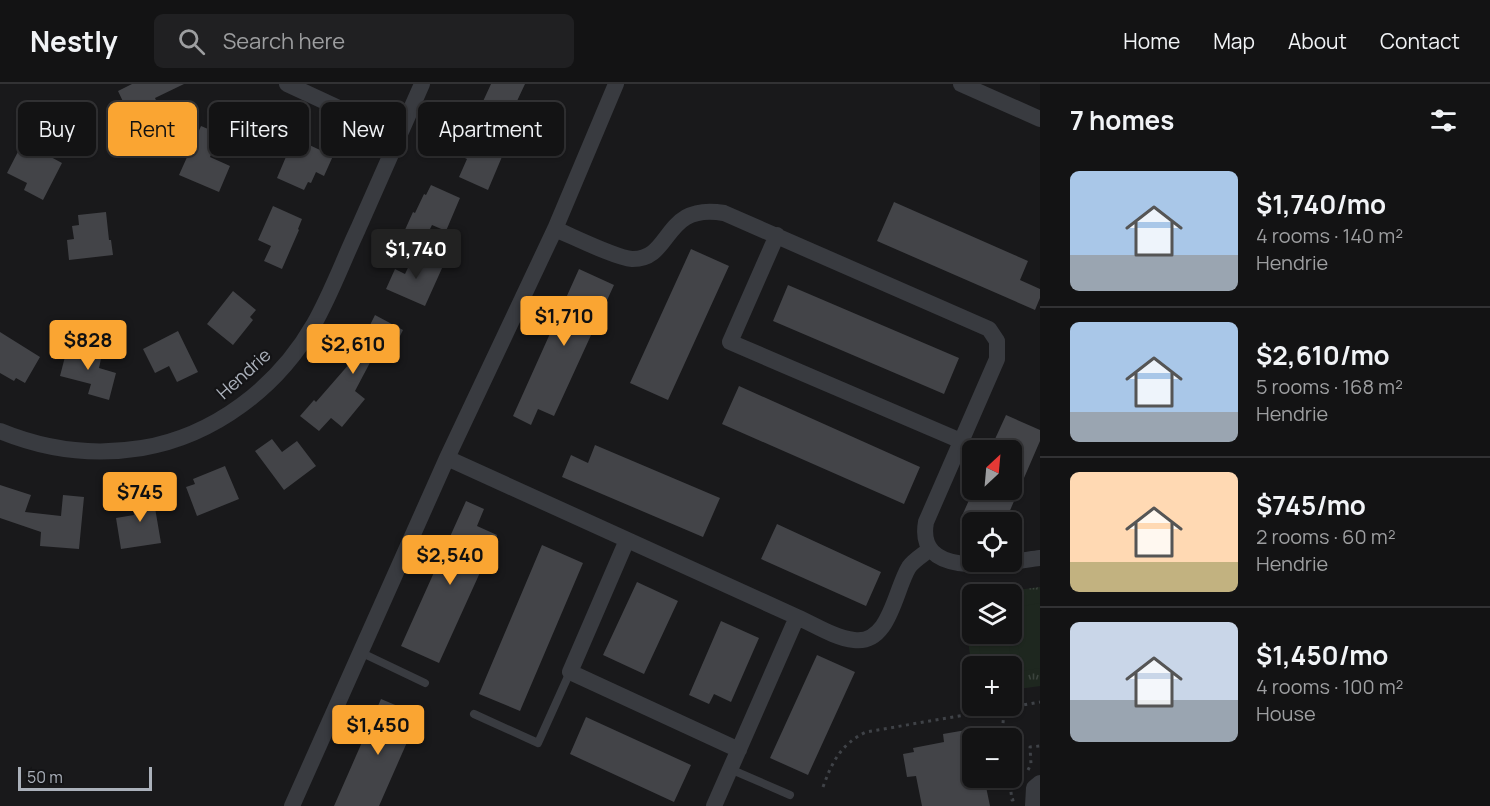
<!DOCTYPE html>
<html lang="en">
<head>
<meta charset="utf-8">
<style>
	:root { --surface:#131314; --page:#202022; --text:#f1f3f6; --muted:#9d9ea0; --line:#323234; --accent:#faa532 }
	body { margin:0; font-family:Manrope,sans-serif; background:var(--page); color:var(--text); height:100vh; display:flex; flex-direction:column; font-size:22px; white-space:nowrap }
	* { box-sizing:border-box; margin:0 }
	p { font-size:20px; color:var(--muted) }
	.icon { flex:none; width:33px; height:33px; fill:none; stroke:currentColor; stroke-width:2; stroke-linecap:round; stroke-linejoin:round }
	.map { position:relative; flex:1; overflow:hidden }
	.sheet { display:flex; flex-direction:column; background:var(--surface); width:450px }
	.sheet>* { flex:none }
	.hud { position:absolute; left:18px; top:18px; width:570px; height:54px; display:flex; gap:12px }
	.needle { width:39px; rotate:26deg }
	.buttons { position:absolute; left:962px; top:356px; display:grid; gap:12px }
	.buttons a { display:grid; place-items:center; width:60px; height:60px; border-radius:9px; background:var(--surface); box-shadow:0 2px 4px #0004,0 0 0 2px var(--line); font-size:30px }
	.scale { position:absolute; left:18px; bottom:15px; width:134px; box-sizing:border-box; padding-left:6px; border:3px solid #abb1bb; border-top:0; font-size:16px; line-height:21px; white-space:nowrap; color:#abb1bb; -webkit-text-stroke:4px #141416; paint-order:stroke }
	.price { position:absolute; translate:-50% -51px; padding:0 14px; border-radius:6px; background:var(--accent); color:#111; font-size:20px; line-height:39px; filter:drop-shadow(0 2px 3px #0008) }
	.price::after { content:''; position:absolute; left:50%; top:36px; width:18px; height:14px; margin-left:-9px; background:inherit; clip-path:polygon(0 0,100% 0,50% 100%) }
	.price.active { background:#222; color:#fff }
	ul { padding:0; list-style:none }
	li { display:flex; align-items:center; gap:18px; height:150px; padding:0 30px }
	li+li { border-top:2px solid var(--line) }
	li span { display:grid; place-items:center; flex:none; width:168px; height:120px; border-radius:9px; color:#555 }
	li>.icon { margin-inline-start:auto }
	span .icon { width:72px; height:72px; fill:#fffc; stroke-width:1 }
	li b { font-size:26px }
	h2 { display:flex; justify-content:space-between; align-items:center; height:72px; padding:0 30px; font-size:26px }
	.tag { padding:0 21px; border-radius:9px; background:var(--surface); box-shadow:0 2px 4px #0004,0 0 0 2px var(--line); font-size:21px; line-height:54px }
	.tag.active { background:var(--accent); color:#111 }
	header { display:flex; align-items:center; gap:36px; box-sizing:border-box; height:84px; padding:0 30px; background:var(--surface); border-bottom:2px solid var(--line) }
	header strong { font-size:28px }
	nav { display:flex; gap:33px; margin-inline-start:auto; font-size:21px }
	.search { width:420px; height:54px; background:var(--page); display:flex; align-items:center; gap:15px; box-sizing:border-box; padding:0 21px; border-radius:9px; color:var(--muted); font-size:22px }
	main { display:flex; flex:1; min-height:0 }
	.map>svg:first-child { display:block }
</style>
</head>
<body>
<header>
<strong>Nestly</strong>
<div class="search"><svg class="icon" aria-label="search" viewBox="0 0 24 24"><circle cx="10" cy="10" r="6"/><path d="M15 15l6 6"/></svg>Search here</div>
<nav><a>Home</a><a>Map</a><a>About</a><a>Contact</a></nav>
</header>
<main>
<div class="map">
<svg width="1040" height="722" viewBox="0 0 1040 722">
	<defs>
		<pattern id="park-tufts" width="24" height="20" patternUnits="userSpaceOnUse" patternTransform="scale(1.5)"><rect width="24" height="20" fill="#1e271f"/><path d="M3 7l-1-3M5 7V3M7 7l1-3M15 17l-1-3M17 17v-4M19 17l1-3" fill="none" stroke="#3c443e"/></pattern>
	</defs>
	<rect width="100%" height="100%" fill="#19191b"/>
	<path fill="url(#park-tufts)" d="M 1040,503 L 1040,602 L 1011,606 L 1011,582 L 972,582 L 972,584 L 963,523 L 972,513 L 972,549 L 1011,549 L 1011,510 L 990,510 Z"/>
	<path fill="#1e271f" d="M 1040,519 L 1040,584 L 1022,587 L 1012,524 Z
		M 977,549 L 1007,549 L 1013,589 L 1011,589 L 1011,582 L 982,582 Z"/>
	<path fill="#434448" d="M 132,0 L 184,0 L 155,14 L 164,34 L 137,47 L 118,7 Z
		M 491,0 L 525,0 L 495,64 L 504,68 L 488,106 L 459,93 L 467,75 L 448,66 L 457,47 L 467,52 Z
		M 201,42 L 220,50 L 210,73 L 230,82 L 219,108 L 179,91 Z
		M 292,53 L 333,72 L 324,92 L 316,88 L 311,99 L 308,98 L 304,106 L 277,94 L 288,68 L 286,67 Z
		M 23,58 L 62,79 L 43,116 L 24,106 L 27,99 L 7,89 Z
		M 431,101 L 460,114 L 446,147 L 432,141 L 424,157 L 404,148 L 413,128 L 415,129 L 424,110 L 426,111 Z
		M 894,118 L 1028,177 L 1020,196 L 1040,205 L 1040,214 L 1035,226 L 877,157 Z
		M 273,122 L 302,135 L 298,145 L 299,146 L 282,185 L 264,177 L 271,162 L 258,156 Z
		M 106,128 L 109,156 L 111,156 L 113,171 L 69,176 L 67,156 L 74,155 L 72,142 L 79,141 L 78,131 Z
		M 691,165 L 729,182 L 668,316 L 630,299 Z
		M 415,169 L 443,182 L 425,222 L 386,205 L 395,185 L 405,190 Z
		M 579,185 L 614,201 L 554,332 L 538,325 L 531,341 L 513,332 Z
		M 788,201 L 959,274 L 944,310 L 773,237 Z
		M 233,207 L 256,226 L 250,233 L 253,236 L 233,261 L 207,240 Z
		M 375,231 L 403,246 L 387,278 L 374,271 L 355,307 L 365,315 L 342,343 L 331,334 L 319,347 L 300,332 L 314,316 L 316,318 L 350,279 L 346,277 L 355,258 L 357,259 L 367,240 L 370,241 Z
		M 178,247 L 198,288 L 177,298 L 169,282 L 155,289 L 143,265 Z
		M 0,248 L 40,273 L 25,299 L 16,294 L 14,297 L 0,289 Z
		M 68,261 L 102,270 L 99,284 L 116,289 L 109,316 L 88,310 L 91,300 L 60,292 Z
		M 739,302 L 920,383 L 904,420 L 722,340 Z
		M 1006,331 L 1040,346 L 1040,357 L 1005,438 L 969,438 L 961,434 L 974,405 L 1011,405 L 1011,366 L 990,366 Z
		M 272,355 L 282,368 L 297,357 L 316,382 L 284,406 L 255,367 Z
		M 595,361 L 720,414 L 703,453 L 562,393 L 571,371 L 588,379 Z
		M 225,382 L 239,415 L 197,432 L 186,403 L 195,400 L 193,395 Z
		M 0,401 L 31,411 L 25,428 L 61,432 L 63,411 L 84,413 L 79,465 L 40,462 L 41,448 L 0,434 Z
		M 152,406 L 161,459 L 121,465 L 116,434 L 134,431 L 131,410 Z
		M 466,417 L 484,425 L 477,442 L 497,451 L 439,579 L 401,562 Z
		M 777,440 L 881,488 L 866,522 L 761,475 Z
		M 542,461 L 583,479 L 520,627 L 479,610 Z
		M 637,498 L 678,517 L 644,590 L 603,571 Z
		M 721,537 L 759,554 L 731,618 L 714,610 L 709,620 L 689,611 Z
		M 817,571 L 855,588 L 808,691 L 770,674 Z
		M 381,615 L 419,631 L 379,722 L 334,722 Z
		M 586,633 L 691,681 L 674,718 L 570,670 Z
		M 972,645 L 972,693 L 984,693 L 990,722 L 922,722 L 916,692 L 907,693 L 903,670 L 914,668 L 913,664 L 944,658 L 943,650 Z"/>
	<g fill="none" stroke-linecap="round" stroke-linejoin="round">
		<path stroke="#3f4247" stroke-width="3" stroke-dasharray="3 4.5" stroke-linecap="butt" d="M 1002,654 L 1004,625
			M 1028,686 L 1031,680 L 1030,663 L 1040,662
			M 1009,693 L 1012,716 L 1017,715
			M 823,703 C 832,678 841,660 866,648 L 1040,618"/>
		<path stroke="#393b40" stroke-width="8" d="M 360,568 L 425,599
			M 474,630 L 538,659 L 570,588
			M 730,685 L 790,711"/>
		<path stroke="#393b40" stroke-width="16" d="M 287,0 L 399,52
			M 961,0 L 1040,35
			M 555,145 C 572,152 616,174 632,175 C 673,176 662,118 724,129 L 989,245 L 997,257 L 997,275 L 926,438 C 915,498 1007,478 1040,474
			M 777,151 L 730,258 L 961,357
			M 0,347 C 46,366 93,372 142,364 C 214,352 278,303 314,240 C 331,210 343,177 358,145 C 379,97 401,48 422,0
			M 447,374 L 797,533 C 815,541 835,554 854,556 C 890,561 895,505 909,483 C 914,476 923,471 930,465
			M 627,456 L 570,588 L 739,666
			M 292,722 L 447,374 L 555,145 L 616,0
			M 714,722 L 797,533
			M 1033,722 L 1034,704 L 1040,699"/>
	</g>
	<g text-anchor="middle" stroke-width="4.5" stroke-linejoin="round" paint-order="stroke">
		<g font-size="18" fill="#abb1bb" stroke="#141416">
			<text transform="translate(244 290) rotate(-42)" y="6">Hendrie</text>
		</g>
	</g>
</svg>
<div class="buttons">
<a><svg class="needle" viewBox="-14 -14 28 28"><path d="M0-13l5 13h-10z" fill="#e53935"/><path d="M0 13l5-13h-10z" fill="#9d9ea0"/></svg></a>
<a><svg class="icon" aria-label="locate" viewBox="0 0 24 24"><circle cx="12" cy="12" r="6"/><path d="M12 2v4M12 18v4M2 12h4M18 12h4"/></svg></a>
<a><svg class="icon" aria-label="layers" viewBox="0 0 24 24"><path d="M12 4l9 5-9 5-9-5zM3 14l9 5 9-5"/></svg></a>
<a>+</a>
<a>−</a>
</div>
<div class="scale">50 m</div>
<b class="price active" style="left:416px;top:196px">$1,740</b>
<b class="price" style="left:564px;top:263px">$1,710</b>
<b class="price" style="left:88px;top:287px">$828</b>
<b class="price" style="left:353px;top:291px">$2,610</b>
<b class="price" style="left:140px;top:439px">$745</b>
<b class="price" style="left:450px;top:502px">$2,540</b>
<b class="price" style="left:378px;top:672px">$1,450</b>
<div class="hud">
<a class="tag">Buy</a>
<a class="tag active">Rent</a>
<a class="tag">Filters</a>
<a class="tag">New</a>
<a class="tag">Apartment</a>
</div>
</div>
<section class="sheet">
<h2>7 homes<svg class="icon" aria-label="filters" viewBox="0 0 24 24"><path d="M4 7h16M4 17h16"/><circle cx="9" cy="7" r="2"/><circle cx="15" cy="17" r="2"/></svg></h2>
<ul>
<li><span style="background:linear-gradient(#a9c7e8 70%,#9aa5b1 0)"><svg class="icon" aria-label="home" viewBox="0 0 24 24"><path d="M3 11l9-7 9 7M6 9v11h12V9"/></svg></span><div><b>$1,740/mo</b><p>4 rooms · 140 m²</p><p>Hendrie</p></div></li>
<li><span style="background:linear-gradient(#a9c7e8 75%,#9aa5b1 0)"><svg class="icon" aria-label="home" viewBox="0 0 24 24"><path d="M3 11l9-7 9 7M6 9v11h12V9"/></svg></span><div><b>$2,610/mo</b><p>5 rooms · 168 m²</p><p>Hendrie</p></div></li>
<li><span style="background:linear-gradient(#ffd9b3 75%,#c2b280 0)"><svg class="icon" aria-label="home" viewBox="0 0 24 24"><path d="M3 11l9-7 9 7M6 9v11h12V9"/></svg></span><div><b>$745/mo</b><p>2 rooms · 60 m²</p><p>Hendrie</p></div></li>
<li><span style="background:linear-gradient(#c9d6e8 65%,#9aa5b1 0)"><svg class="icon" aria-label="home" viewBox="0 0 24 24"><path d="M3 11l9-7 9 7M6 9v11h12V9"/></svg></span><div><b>$1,450/mo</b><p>4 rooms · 100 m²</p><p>House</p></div></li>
</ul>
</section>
</main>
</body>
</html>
